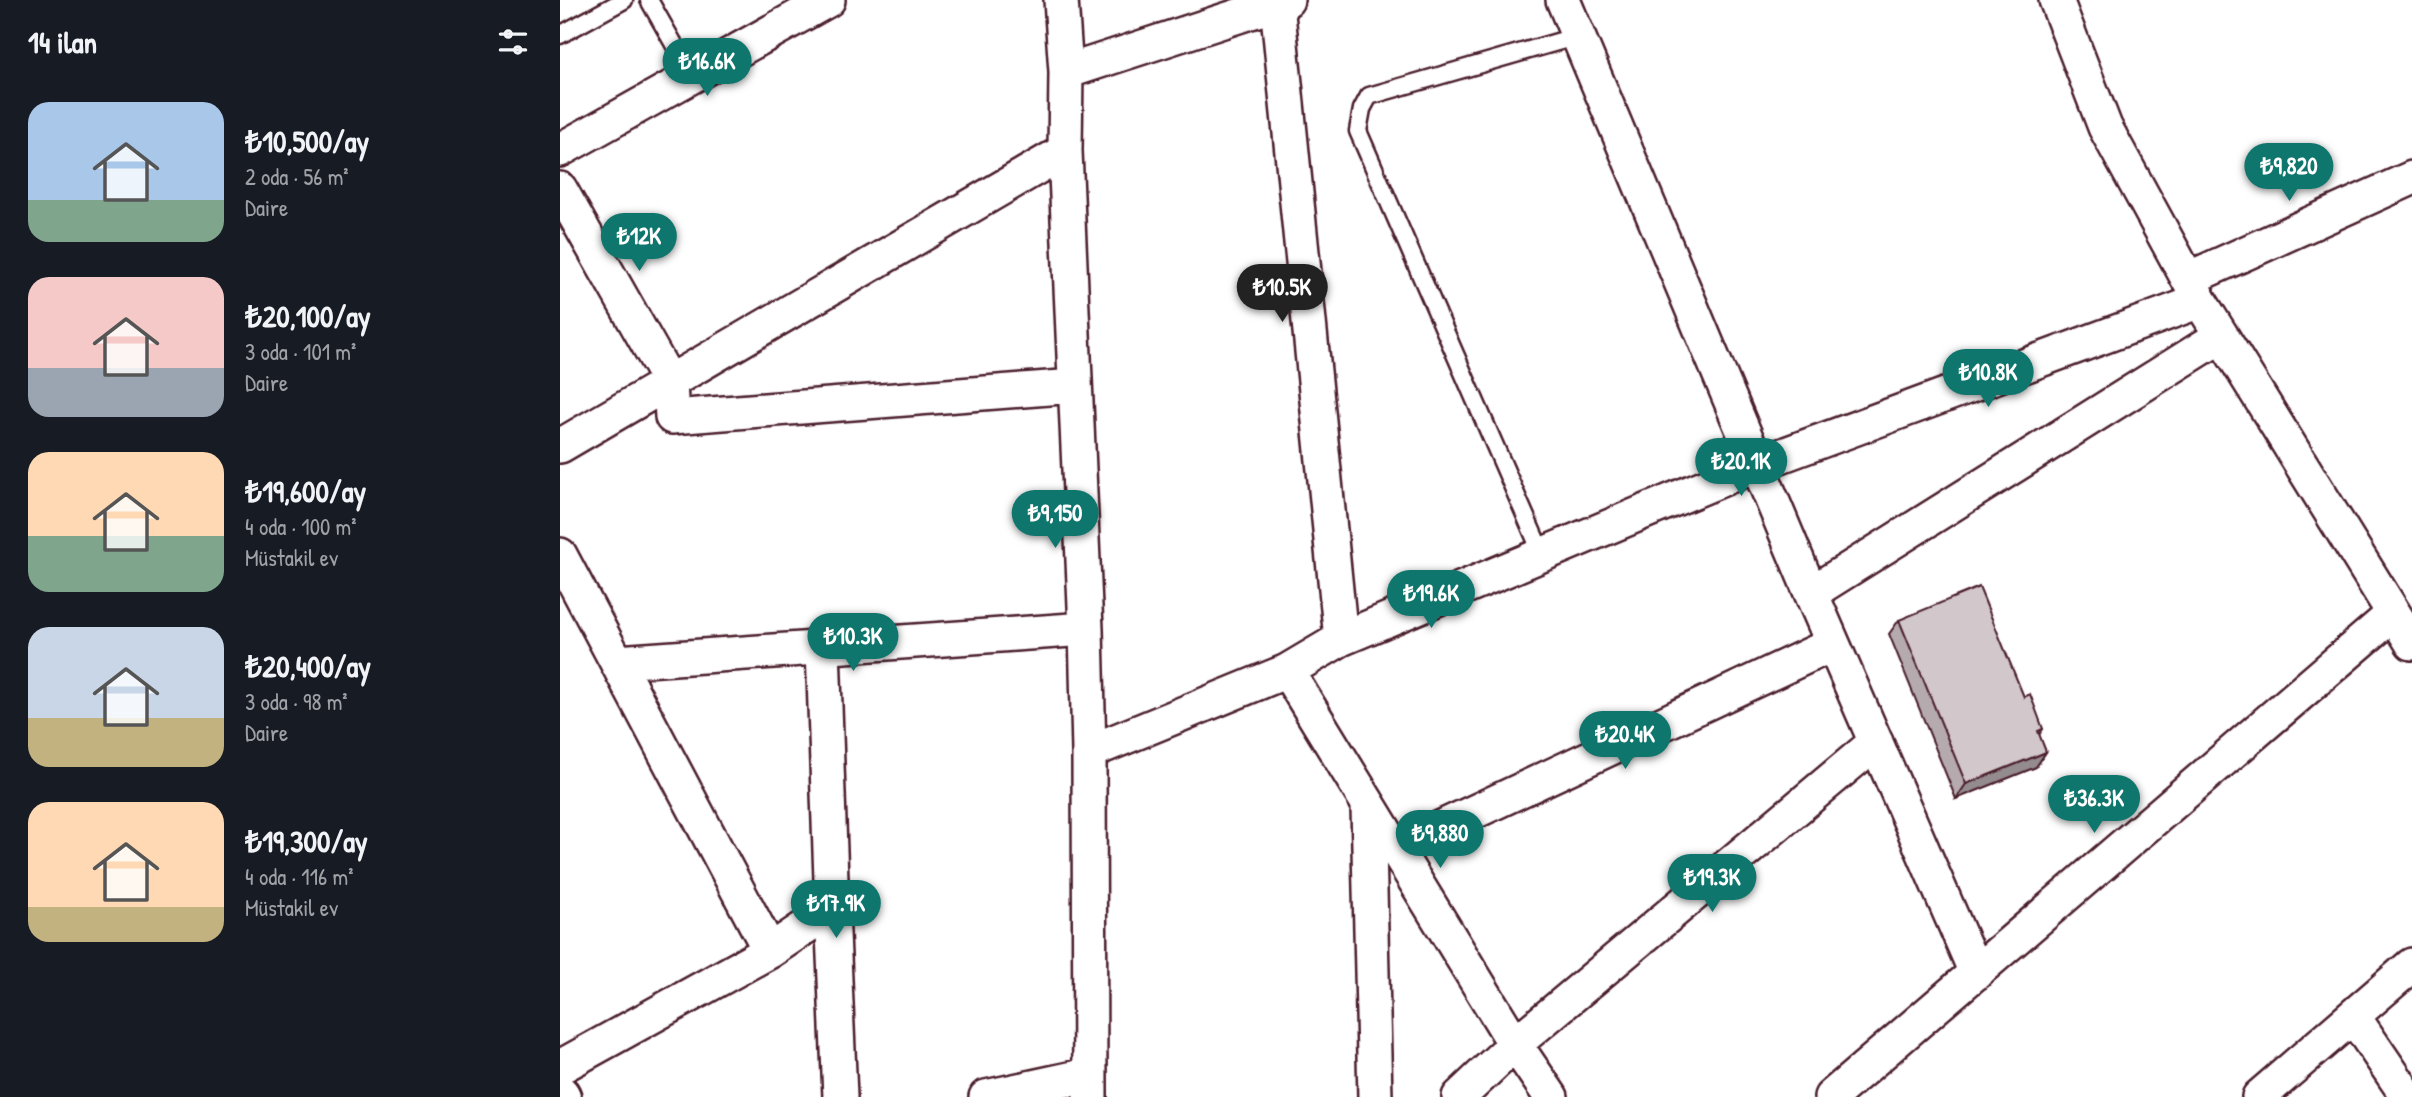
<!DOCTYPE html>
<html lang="tr">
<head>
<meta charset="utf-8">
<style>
	:root { --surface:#171b24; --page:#20242c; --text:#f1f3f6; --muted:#9ea1a6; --accent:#0f766e }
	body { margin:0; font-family:"Patrick Hand",sans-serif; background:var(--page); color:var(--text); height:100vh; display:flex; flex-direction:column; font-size:26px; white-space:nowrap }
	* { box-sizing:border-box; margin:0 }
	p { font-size:23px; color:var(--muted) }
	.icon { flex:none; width:38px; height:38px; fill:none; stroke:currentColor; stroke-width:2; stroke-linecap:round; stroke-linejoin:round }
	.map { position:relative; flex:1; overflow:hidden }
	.side { display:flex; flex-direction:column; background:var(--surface); width:560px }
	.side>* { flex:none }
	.price { position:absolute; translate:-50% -60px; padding:0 16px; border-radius:24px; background:var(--accent); color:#fff; font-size:23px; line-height:46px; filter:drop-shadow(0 2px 4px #0008) }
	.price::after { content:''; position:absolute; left:50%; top:42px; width:21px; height:16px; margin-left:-10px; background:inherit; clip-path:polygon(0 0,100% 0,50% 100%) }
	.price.current { background:#222; color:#fff }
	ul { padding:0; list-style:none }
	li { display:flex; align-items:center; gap:21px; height:175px; padding:0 28px }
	li span { display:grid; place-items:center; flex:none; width:196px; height:140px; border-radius:21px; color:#555 }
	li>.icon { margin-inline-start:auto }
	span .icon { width:84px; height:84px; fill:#fffc; stroke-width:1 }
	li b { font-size:30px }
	h2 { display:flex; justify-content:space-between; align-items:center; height:84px; padding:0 28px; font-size:30px }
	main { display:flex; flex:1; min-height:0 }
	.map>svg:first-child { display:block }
</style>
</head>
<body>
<main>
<section class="side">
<h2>14 ilan<svg class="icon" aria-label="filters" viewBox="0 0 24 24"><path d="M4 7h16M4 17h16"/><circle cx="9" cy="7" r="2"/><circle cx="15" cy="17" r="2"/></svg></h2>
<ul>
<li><span style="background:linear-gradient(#a9c7e8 70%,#7fa58c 0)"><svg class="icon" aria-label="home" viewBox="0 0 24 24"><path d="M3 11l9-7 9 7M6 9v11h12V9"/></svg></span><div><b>₺10,500/ay</b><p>2 oda · 56 m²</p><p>Daire</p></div></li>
<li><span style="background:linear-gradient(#f6c9c9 65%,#9aa5b1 0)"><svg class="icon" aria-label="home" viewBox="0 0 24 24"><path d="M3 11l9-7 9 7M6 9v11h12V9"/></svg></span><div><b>₺20,100/ay</b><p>3 oda · 101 m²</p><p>Daire</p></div></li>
<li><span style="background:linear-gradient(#ffd9b3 60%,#7fa58c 0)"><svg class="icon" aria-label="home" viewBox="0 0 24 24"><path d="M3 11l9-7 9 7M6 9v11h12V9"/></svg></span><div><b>₺19,600/ay</b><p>4 oda · 100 m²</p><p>Müstakil ev</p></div></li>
<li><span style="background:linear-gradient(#c9d6e8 65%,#c2b280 0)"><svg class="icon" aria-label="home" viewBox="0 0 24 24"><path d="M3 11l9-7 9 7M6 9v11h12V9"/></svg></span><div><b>₺20,400/ay</b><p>3 oda · 98 m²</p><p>Daire</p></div></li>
<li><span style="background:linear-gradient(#ffd9b3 75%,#c2b280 0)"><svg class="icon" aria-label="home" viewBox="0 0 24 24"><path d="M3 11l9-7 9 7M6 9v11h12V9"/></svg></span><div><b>₺19,300/ay</b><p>4 oda · 116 m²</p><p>Müstakil ev</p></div></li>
</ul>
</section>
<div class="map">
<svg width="1852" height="1097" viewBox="0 0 1852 1097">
	<rect width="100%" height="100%" fill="#fff"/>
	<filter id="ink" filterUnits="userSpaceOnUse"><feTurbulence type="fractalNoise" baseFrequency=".0143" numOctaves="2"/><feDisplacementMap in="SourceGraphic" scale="14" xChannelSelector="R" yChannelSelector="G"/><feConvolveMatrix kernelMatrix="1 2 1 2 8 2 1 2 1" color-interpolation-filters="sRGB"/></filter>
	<g filter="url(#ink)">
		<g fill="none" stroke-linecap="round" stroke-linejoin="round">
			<defs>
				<path id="lane" d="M 89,0 L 132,76
					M 0,35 L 64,0
					M 982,554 L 798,131 L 802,109 L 809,96 L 1018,36"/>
				<path id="street" d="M 501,0 L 506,72 L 505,151 L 526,629 L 529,752 L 530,1097
					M 1003,0 L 1251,593 L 1416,973
					M 1496,0 L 1545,127 L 1640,301 L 1852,643
					M 717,4 L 781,639
					M 506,72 L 727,0
					M 0,150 L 268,0
					M 0,189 L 110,383 L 112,417 L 515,386
					M 1628,279 L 1852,178
					M 0,446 L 505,151
					M 0,555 L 210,951
					M 1251,593 L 1661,336
					M 57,662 L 526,629
					M 727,671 L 955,1044 L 991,1097
					M 529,752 L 727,671 L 781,639 L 1196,465 L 1640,301
					M 808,806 L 815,1097
					M 835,849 L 1273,644
					M 272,909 L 280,1097
					M 1793,1016 L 1848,1097
					M 0,1067 L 210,951 L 272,909 L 263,648
					M 426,1097 L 528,1075
					M 899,1097 L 955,1044 L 1316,742
					M 1271,1097 L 1833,614
					M 1699,1097 L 1852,965"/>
				<path id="secondary" d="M 0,1095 L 1,1097"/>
			</defs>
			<use href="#lane" stroke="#4a1f2b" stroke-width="21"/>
			<use href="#street" stroke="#4a1f2b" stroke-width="38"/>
			<use href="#secondary" stroke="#4a1f2b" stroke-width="44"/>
			<use href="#lane" stroke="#fff" stroke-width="16"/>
			<use href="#street" stroke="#fff" stroke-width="33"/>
			<use href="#secondary" stroke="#fff" stroke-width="38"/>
		</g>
		<path fill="#b5abaf" stroke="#4a1f2b" stroke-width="2" d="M 1339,620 L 1464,697 L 1483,729 L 1479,735 L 1486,752 L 1476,767 L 1396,799 L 1329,634 Z"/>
		<path fill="#938b8e" stroke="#4a1f2b" stroke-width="2" d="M 1486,752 L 1476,767 L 1396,799 L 1406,784 Z"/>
		<path fill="#d2c7cb" stroke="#4a1f2b" stroke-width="2" d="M 1419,587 L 1464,697 L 1470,694 L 1483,729 L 1478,731 L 1486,752 L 1406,784 L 1339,620 Z"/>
	</g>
</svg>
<b class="price" style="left:147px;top:98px">₺16.6K</b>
<b class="price" style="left:1729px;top:203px">₺9,820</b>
<b class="price" style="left:79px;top:273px">₺12K</b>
<b class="price current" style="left:722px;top:324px">₺10.5K</b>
<b class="price" style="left:1428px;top:409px">₺10.8K</b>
<b class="price" style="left:1181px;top:498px">₺20.1K</b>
<b class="price" style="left:495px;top:550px">₺9,150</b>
<b class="price" style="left:871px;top:630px">₺19.6K</b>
<b class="price" style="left:293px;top:673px">₺10.3K</b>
<b class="price" style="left:1065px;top:771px">₺20.4K</b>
<b class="price" style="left:1534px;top:835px">₺36.3K</b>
<b class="price" style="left:880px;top:870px">₺9,880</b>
<b class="price" style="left:1152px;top:914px">₺19.3K</b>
<b class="price" style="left:276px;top:940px">₺17.9K</b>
</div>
</main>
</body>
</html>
